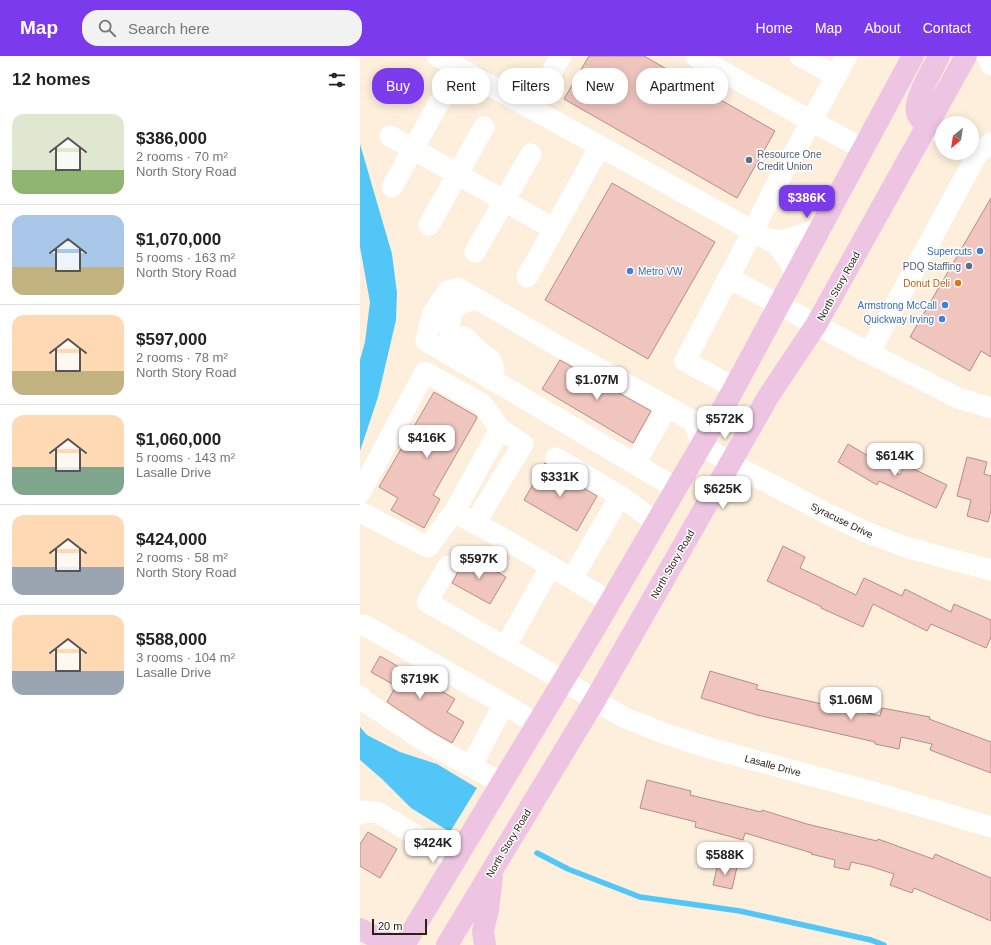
<!DOCTYPE html>
<html lang="en">
<head>
<meta charset="utf-8">
<style>
	:root { --surface:#fff; --page:#f2f2f2; --text:#222; --muted:#767676; --line:#e0e0e0; --accent:#7c3aed }
	body { margin:0; font-family:Arial,sans-serif; background:var(--page); color:var(--text); height:100vh; display:flex; flex-direction:column; font-size:15px; white-space:nowrap }
	* { box-sizing:border-box; margin:0 }
	p { font-size:13px; color:var(--muted) }
	.icon { flex:none; width:22px; height:22px; fill:none; stroke:currentColor; stroke-width:2; stroke-linecap:round; stroke-linejoin:round }
	.map { position:relative; flex:1; overflow:hidden }
	.drawer { display:flex; flex-direction:column; background:var(--surface); width:360px }
	.drawer>* { flex:none }
	.guide { position:absolute; left:12px; top:12px; width:380px; height:36px; display:flex; gap:8px }
	.needle { width:26px; rotate:210deg }
	.buttons { position:absolute; left:575px; top:60px; display:grid; gap:8px }
	.buttons a { display:grid; place-items:center; width:44px; height:44px; border-radius:50%; background:var(--surface); box-shadow:0 2px 10px #0003; font-size:20px }
	.scale { position:absolute; left:12px; bottom:10px; width:55px; box-sizing:border-box; padding-left:4px; border:2px solid #2b2216; border-top:0; font-size:11px; line-height:14px; white-space:nowrap; color:#2b2216; -webkit-text-stroke:3px #fefefe; paint-order:stroke }
	.price { position:absolute; translate:-50% -34px; padding:0 9px; border-radius:8px; background:#fff; color:#222; font-size:13px; line-height:26px; filter:drop-shadow(0 1px 2px #0008) }
	.price::after { content:''; position:absolute; left:50%; top:24px; width:12px; height:9px; margin-left:-6px; background:inherit; clip-path:polygon(0 0,100% 0,50% 100%) }
	.price.active { background:var(--accent); color:#fff }
	ul { padding:0; list-style:none }
	li { display:flex; align-items:center; gap:12px; height:100px; padding:0 12px }
	li+li { border-top:1px solid var(--line) }
	li span { display:grid; place-items:center; flex:none; width:112px; height:80px; border-radius:12px; color:#555 }
	li>.icon { margin-inline-start:auto }
	span .icon { width:48px; height:48px; fill:#fffc; stroke-width:1 }
	li b { font-size:17px }
	h2 { display:flex; justify-content:space-between; align-items:center; height:48px; padding:0 12px; font-size:17px }
	.pill { padding:0 14px; border-radius:16px; background:var(--surface); box-shadow:0 2px 10px #0003; font-size:14px; line-height:36px }
	.pill.active { background:var(--accent); color:#fff }
	header { display:flex; align-items:center; gap:24px; box-sizing:border-box; height:56px; padding:0 20px; background:var(--accent); color:#fff }
	header strong { font-size:19px }
	nav { display:flex; gap:22px; margin-inline-start:auto; font-size:14px }
	.search { width:280px; height:36px; background:var(--page); display:flex; align-items:center; gap:10px; box-sizing:border-box; padding:0 14px; border-radius:16px; color:var(--muted); font-size:15px }
	main { display:flex; flex:1; min-height:0 }
	.map>svg:first-child { display:block }
</style>
</head>
<body>
<header>
<strong>Map</strong>
<div class="search"><svg class="icon" aria-label="search" viewBox="0 0 24 24"><circle cx="10" cy="10" r="6"/><path d="M15 15l6 6"/></svg>Search here</div>
<nav><a>Home</a><a>Map</a><a>About</a><a>Contact</a></nav>
</header>
<main>
<section class="drawer">
<h2>12 homes<svg class="icon" aria-label="filters" viewBox="0 0 24 24"><path d="M4 7h16M4 17h16"/><circle cx="9" cy="7" r="2"/><circle cx="15" cy="17" r="2"/></svg></h2>
<ul>
<li><span style="background:linear-gradient(#dfe7d0 70%,#8fb573 0)"><svg class="icon" aria-label="home" viewBox="0 0 24 24"><path d="M3 11l9-7 9 7M6 9v11h12V9"/></svg></span><div><b>$386,000</b><p>2 rooms · 70 m²</p><p>North Story Road</p></div></li>
<li><span style="background:linear-gradient(#a9c7e8 65%,#c2b280 0)"><svg class="icon" aria-label="home" viewBox="0 0 24 24"><path d="M3 11l9-7 9 7M6 9v11h12V9"/></svg></span><div><b>$1,070,000</b><p>5 rooms · 163 m²</p><p>North Story Road</p></div></li>
<li><span style="background:linear-gradient(#ffd9b3 70%,#c2b280 0)"><svg class="icon" aria-label="home" viewBox="0 0 24 24"><path d="M3 11l9-7 9 7M6 9v11h12V9"/></svg></span><div><b>$597,000</b><p>2 rooms · 78 m²</p><p>North Story Road</p></div></li>
<li><span style="background:linear-gradient(#ffd9b3 65%,#7fa58c 0)"><svg class="icon" aria-label="home" viewBox="0 0 24 24"><path d="M3 11l9-7 9 7M6 9v11h12V9"/></svg></span><div><b>$1,060,000</b><p>5 rooms · 143 m²</p><p>Lasalle Drive</p></div></li>
<li><span style="background:linear-gradient(#ffd9b3 65%,#9aa5b1 0)"><svg class="icon" aria-label="home" viewBox="0 0 24 24"><path d="M3 11l9-7 9 7M6 9v11h12V9"/></svg></span><div><b>$424,000</b><p>2 rooms · 58 m²</p><p>North Story Road</p></div></li>
<li><span style="background:linear-gradient(#ffd9b3 70%,#9aa5b1 0)"><svg class="icon" aria-label="home" viewBox="0 0 24 24"><path d="M3 11l9-7 9 7M6 9v11h12V9"/></svg></span><div><b>$588,000</b><p>3 rooms · 104 m²</p><p>Lasalle Drive</p></div></li>
</ul>
</section>
<div class="map">
<svg width="631" height="889" viewBox="0 0 631 889">
	<rect width="100%" height="100%" fill="#fdefdc"/>
	<path fill="#51c6f7" d="M 0,88 L 32,198 L 37,237 L 36,264 L 18,341 L 0,395 L 0,304 L 5,286 L 10,246 L 0,191 Z
		M 0,671 L 7,679 L 40,696 L 77,708 L 117,732 L 90,776 L 51,752 L 22,723 L 0,704 Z"/>
	<g fill="none" stroke-linecap="round" stroke-linejoin="round">
		<path stroke="#51c6f7" stroke-width="5.5" d="M 177,797 L 208,813 L 280,841 L 380,855 L 511,884 L 524,889"/>
	</g>
	<path fill="#efc5be" stroke="#b58d87" d="M 229,0 L 284,0 L 415,75 L 377,142 L 204,43 Z
		M 252,127 L 355,186 L 288,303 L 185,244 Z
		M 631,142 L 631,301 L 621,295 L 610,315 L 550,281 Z
		M 200,304 L 291,355 L 273,387 L 182,333 Z
		M 74,336 L 116,360 L 117,362 L 73,439 L 80,443 L 64,472 L 31,454 L 38,442 L 19,431 Z
		M 488,388 L 540,419 L 545,409 L 587,429 L 576,452 L 519,425 L 517,429 L 478,406 Z
		M 607,401 L 627,406 L 624,418 L 631,420 L 631,454 L 628,466 L 607,460 L 611,444 L 597,440 Z
		M 185,407 L 190,412 L 237,440 L 217,475 L 164,444 Z
		M 423,490 L 445,501 L 440,512 L 496,539 L 504,522 L 542,540 L 545,533 L 591,556 L 594,548 L 631,564 L 631,581 L 626,592 L 571,568 L 567,575 L 513,548 L 503,571 L 461,552 L 462,551 L 407,525 Z
		M 107,499 L 146,521 L 130,548 L 92,527 Z
		M 20,600 L 95,643 L 87,656 L 104,666 L 92,687 L 71,675 L 27,646 L 36,630 L 11,616 Z
		M 350,615 L 398,629 L 396,633 L 462,648 L 462,646 L 520,660 L 522,652 L 570,661 L 569,663 L 631,686 L 631,717 L 570,694 L 572,688 L 541,681 L 539,693 L 515,688 L 515,686 L 397,659 L 341,642 Z
		M 287,724 L 331,735 L 330,739 L 401,756 L 402,754 L 447,768 L 517,785 L 518,783 L 573,803 L 575,798 L 631,822 L 631,865 L 554,832 L 552,837 L 530,829 L 534,818 L 509,810 L 491,806 L 489,814 L 474,811 L 475,804 L 451,798 L 452,797 L 385,777 L 383,784 L 335,771 L 336,766 L 280,752 Z
		M 8,776 L 37,793 L 20,822 L 0,810 L 0,788 Z
		M 358,807 L 377,811 L 372,833 L 353,829 Z"/>
	<g fill="none" stroke-linecap="round" stroke-linejoin="round">
		<path stroke="#fff" stroke-width="21" d="M 77,0 L 416,188 L 430,206 L 435,220
			M 335,0 L 451,65 L 504,93
			M 440,0 L 476,20
			M 627,0 L 631,9
			M 171,52 L 201,0
			M 567,69 L 582,77
			M 30,80 L 194,173 L 240,90
			M 32,131 L 80,45
			M 69,169 L 124,71
			M 405,182 L 421,185 L 461,173
			M 115,196 L 171,98
			M 167,221 L 194,173
			M 369,222 L 509,297 L 598,342 L 631,352
			M 104,281 L 120,296 L 130,303 L 134,313
			M 509,297 L 618,97 L 631,87
			M 111,302 C 102,297 91,290 90,279 C 89,274 91,262 91,256 L 101,247 L 117,243
			M 375,332 L 325,305 L 393,175 L 414,133 L 487,0
			M 196,402 L 260,440 L 297,467
			M 275,408 L 307,351
			M 317,433 L 155,337 L 66,285 L 68,275 L 73,257 L 88,235 L 98,232 L 200,291 L 333,365 L 342,389 L 370,407 L 468,458 L 506,476 L 545,491 L 631,514
			M 0,437 L 65,316 L 122,348 L 140,373 L 94,456 L 68,491 L 0,456
			M 94,456 L 146,484 L 251,546
			M 115,467 L 163,388 L 140,373
			M 88,510 L 67,546 L 204,625 L 263,661 L 306,678 L 349,692 L 520,738 L 631,771
			M 212,523 L 260,440
			M 0,570 L 4,569 L 144,648 L 177,668
			M 145,591 L 191,510
			M 0,640 L 4,645 L 69,688 L 142,727
			M 111,710 L 144,648
			M 0,758 L 3,755 L 19,757 L 96,804"/>
		<path stroke="#edc5e3" stroke-width="22" d="M 567,69 C 564,66 558,62 557,57 C 553,44 573,13 579,0
			M 0,873 L 32,889
			M 44,889 L 235,572 L 371,338 L 553,0
			M 87,889 L 235,644 L 408,341 L 456,269 L 606,0
			M 125,889 L 123,875 L 128,854 L 132,821"/>
	</g>
	<g fill="#5c6f8a" stroke="#fefefe" stroke-width="1.5">
		<circle cx="389" cy="104" r="4"/>
		<circle cx="609" cy="210" r="4"/>
	</g>
	<g fill="#3f7fe0" stroke="#fefefe" stroke-width="1.5">
		<circle cx="620" cy="195" r="4"/>
		<circle cx="270" cy="215" r="4"/>
		<circle cx="585" cy="249" r="4"/>
		<circle cx="582" cy="263" r="4"/>
	</g>
	<circle fill="#e8710a" stroke="#fefefe" stroke-width="1.5" cx="598" cy="227" r="4"/>
	<g text-anchor="middle" stroke-width="3" stroke-linejoin="round" paint-order="stroke">
		<g font-size="10" fill="#4e5e75" stroke="#fefefe" text-anchor="start">
			<text x="397" y="102">Resource One<tspan x="397" dy="12">Credit Union</tspan></text>
			<text x="601" y="214" text-anchor="end">PDQ Staffing</text>
		</g>
		<g font-size="10" fill="#366cbe" stroke="#fefefe" text-anchor="end">
			<text x="612" y="199">Supercuts</text>
			<text x="278" y="219" text-anchor="start">Metro VW</text>
			<text x="577" y="253">Armstrong McCall</text>
			<text x="574" y="267">Quickway Irving</text>
		</g>
		<g font-size="10" fill="#c56008" stroke="#fefefe" text-anchor="end">
			<text x="590" y="231">Donut Deli</text>
		</g>
		<g font-size="10" fill="#2b2216" stroke="#fefefe">
			<text transform="translate(478 230) rotate(-61)" y="4">North Story Road</text>
			<text transform="translate(482 464) rotate(26)" y="4">Syracuse Drive</text>
			<text transform="translate(312 508) rotate(-60)" y="4">North Story Road</text>
			<text transform="translate(413 709) rotate(15)" y="4">Lasalle Drive</text>
			<text transform="translate(148 787) rotate(-59)" y="4">North Story Road</text>
		</g>
	</g>
</svg>
<div class="buttons">
<a><svg class="needle" viewBox="-14 -14 28 28"><path d="M0-13l5 13h-10z" fill="#e53935"/><path d="M0 13l5-13h-10z" fill="#767676"/></svg></a>
</div>
<div class="scale">20 m</div>
<b class="price active" style="left:447px;top:163px">$386K</b>
<b class="price" style="left:237px;top:345px">$1.07M</b>
<b class="price" style="left:365px;top:384px">$572K</b>
<b class="price" style="left:67px;top:403px">$416K</b>
<b class="price" style="left:535px;top:421px">$614K</b>
<b class="price" style="left:200px;top:442px">$331K</b>
<b class="price" style="left:363px;top:454px">$625K</b>
<b class="price" style="left:119px;top:524px">$597K</b>
<b class="price" style="left:60px;top:644px">$719K</b>
<b class="price" style="left:491px;top:665px">$1.06M</b>
<b class="price" style="left:73px;top:808px">$424K</b>
<b class="price" style="left:365px;top:820px">$588K</b>
<div class="guide">
<a class="pill active">Buy</a>
<a class="pill">Rent</a>
<a class="pill">Filters</a>
<a class="pill">New</a>
<a class="pill">Apartment</a>
</div>
</div>
</main>
</body>
</html>
